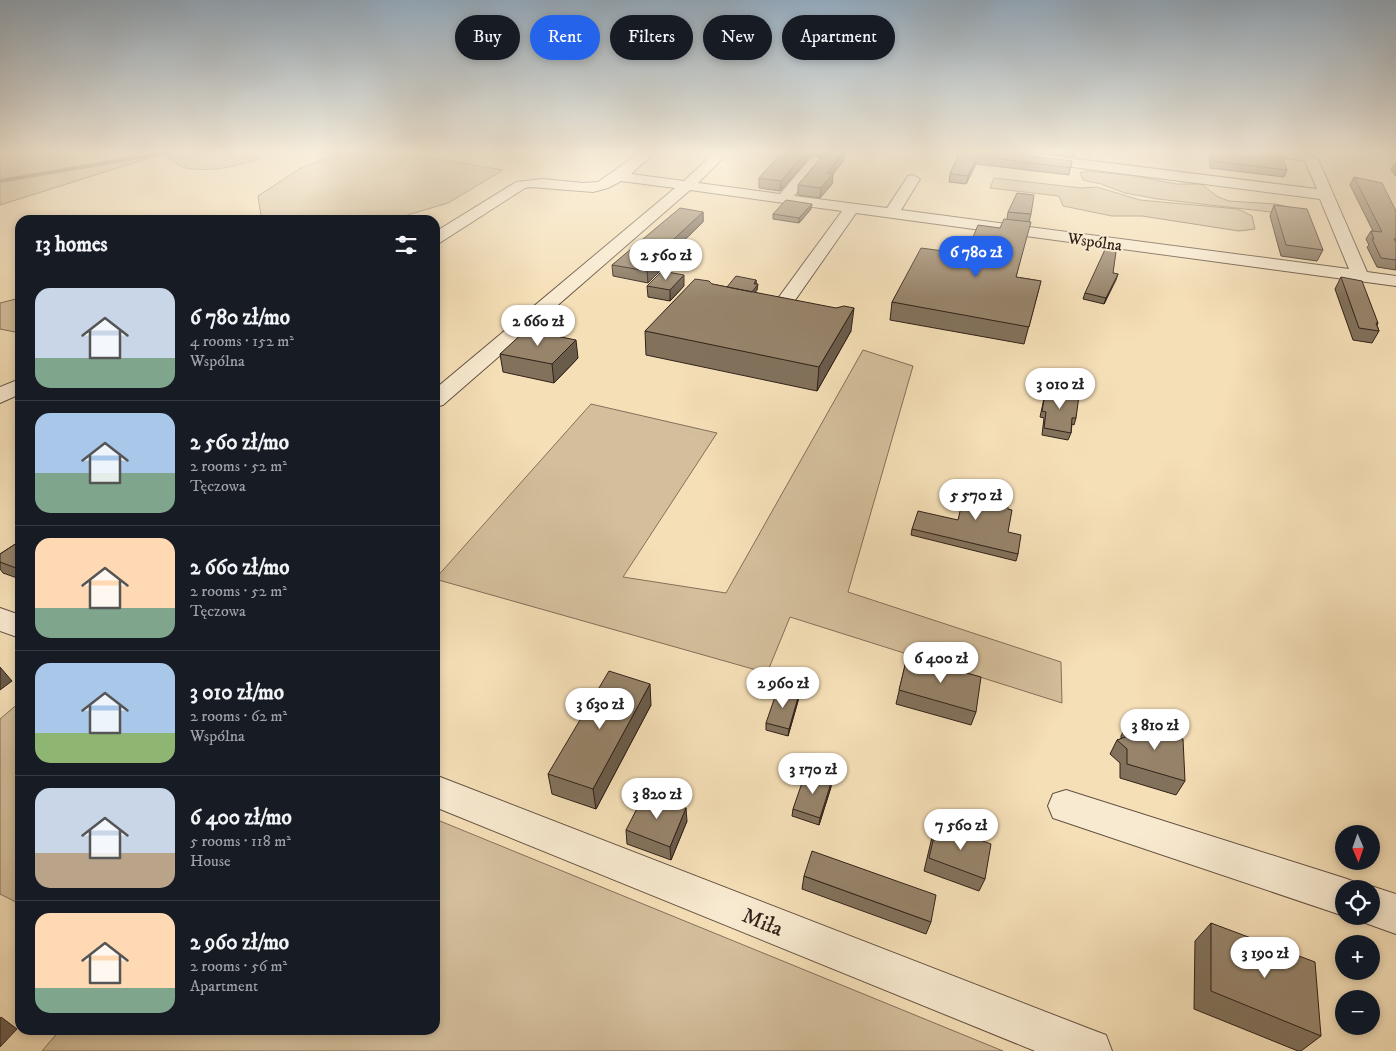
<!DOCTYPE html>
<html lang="en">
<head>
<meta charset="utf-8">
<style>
	:root { --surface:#171b24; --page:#242831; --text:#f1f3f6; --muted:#9ea1a6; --line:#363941; --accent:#2563eb }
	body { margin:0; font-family:"IM FELL DW Pica",serif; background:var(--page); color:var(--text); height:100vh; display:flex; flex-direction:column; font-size:19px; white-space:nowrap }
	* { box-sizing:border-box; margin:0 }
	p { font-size:16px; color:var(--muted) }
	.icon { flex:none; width:28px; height:28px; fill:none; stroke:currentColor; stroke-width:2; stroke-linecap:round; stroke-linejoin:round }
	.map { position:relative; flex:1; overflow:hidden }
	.details { position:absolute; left:15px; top:215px; width:425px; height:820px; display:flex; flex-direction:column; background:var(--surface); border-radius:15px; box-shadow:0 2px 8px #0003 }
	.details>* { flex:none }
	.top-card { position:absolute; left:455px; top:15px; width:475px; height:45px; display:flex; gap:10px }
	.needle { width:32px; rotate:178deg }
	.controls { position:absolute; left:1335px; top:825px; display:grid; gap:10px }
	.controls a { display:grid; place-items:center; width:45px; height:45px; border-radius:50%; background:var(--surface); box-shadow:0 2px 8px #0003; font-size:25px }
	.price { position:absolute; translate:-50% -42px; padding:0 11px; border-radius:18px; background:#fff; color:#222; font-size:16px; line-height:32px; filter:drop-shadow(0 1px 2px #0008) }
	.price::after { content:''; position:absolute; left:50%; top:30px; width:15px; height:11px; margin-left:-8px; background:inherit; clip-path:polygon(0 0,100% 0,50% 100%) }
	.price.current { background:var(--accent); color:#fff }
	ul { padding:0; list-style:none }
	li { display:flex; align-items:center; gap:15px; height:125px; padding:0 20px }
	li+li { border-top:1px solid var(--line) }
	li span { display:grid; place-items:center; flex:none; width:140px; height:100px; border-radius:15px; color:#555 }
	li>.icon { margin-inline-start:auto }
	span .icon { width:60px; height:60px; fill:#fffc; stroke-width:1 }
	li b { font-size:21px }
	h2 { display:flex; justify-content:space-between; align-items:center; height:60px; padding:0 20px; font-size:21px }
	.pill { padding:0 18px; border-radius:22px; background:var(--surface); box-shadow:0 2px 8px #0003; font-size:18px; line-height:45px }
	.pill.current { background:var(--accent); color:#fff }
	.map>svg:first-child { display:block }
</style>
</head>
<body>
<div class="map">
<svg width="1396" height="1051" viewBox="0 0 1396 1051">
	<rect width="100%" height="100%" fill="#f5dfb7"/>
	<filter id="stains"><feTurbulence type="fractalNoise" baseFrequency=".004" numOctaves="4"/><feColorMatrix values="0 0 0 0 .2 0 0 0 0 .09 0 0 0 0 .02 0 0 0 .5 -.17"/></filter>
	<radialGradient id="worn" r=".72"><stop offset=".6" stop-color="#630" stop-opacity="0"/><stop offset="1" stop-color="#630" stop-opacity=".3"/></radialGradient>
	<path fill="#d4bf9c" stroke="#83705a" d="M 0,151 L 281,151 C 251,162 218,174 186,168 C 178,166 170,158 162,154 L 0,205 Z
		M 363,153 L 431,158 L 503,170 L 448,203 L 391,220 L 243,220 L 261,216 L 258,196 L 299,169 L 338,154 Z
		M 1088,171 L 1135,176 L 1176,184 L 1201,184 L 1218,197 L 1229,201 L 1276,204 L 1289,207 L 1279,213 L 1158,199 L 1125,193 L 1101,184 L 1083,180 L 1080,173 Z
		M 994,178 L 1081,188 L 1097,187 L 1140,200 L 1238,209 L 1252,216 L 1255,229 L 1239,231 L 1142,216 L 1112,216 L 1063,206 L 1059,196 L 990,188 Z
		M 20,298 L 20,333 L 0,329 L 0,303 Z
		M 863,350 L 913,366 L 848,592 L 1061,662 L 1062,703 L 790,617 L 767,673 L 435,579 L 591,404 L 717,433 L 623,577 L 726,593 Z
		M 20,702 L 20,904 L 0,894 L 0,719 Z
		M 435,819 L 1003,1051 L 42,1051 L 60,1030 L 435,1030 Z"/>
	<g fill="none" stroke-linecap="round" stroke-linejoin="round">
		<path stroke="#7f6c57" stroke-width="4" d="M 0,181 L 175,151"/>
		<defs>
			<path id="minor" d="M 642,151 L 657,151 L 631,174 L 684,181 L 716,151 L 730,151 L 698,183 L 780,194 L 811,158 L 816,157 L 823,161 L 794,196 L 887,208 L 908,176 L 913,175 L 920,179 L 901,210 L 1349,269 L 1320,199 L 979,155 L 973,151 L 1013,151 L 1317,189 L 1305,161 L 1267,155 L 1261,151 L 1301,151 L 1318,159 L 1367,272 L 1396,276 L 1396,286 L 856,213 L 784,316 L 770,316 L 768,312 L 842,211 L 690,190 L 443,405 L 435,407 L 435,389 L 675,188 L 621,181 L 608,188 L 593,192 L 531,187 L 525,188 L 441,242 L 435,244 L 435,232 L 516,182 L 542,179 L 583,183 L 598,182 Z
				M 20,379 L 20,394 L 0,403 L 0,387 Z
				M 0,608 L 20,615 L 20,638 L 0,631 Z
				M 435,775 L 1090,1029 L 1106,1035 L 1112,1051 L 1035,1051 L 435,807 Z
				M 1066,790 L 1344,878 L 1358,883 L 1360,889 L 1344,889 L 1344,916 L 1053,818 L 1048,806 L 1053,794 Z
				M 1371,886 L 1396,894 L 1396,934 L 1357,920 L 1355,916 L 1371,916 L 1371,889 L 1365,889 Z"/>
		</defs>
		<use href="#minor" stroke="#635040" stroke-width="2"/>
		<use href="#minor" fill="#f8ead0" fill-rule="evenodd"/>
	</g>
	<path fill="#82725c" stroke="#322119" d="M 784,151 L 848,151 L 844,157 L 843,161 L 833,174 L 832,184 L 820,198 L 798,195 L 798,185 L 821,158 L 816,155 L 810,157 L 780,191 L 759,188 L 759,178 Z
		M 960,151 L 1072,161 L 1069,175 L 976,164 L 966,184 L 949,182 L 950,174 Z
		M 1031,151 L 1075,151 L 1074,157 Z
		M 1209,151 L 1277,151 L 1287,170 L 1284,177 L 1210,168 Z
		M 1394,164 L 1396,164 L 1396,176 L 1391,170 Z
		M 1354,177 L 1396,211 L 1396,270 L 1377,267 L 1367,247 L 1369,245 L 1366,239 L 1371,231 L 1373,231 L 1350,185 Z
		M 1274,205 L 1323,250 L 1317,261 L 1281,256 L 1270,216 Z
		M 811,209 L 799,223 L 773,219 L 773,214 Z
		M 703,212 L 703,222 L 669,255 L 669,262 L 648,283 L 613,276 L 612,265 Z
		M 1008,212 L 1031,214 L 1016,277 L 1041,281 L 1024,344 L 890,320 L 892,302 L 966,254 L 1000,228 L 1007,219 Z
		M 1113,273 L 1118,274 L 1104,304 L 1083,299 L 1085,293 Z
		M 1341,277 L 1378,323 L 1377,325 L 1379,331 L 1372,343 L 1353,340 L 1335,289 Z
		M 756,280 L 757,290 L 755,292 L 851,331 L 817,391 L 646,355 L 645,331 L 712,284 L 727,287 Z
		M 647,286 L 684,286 L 670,301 L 648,297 Z
		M 500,354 L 578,358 L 554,383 L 503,372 Z
		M 1046,389 L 1076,418 L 1074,425 L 1072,424 L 1071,433 L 1068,440 L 1042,435 L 1044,418 L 1040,417 Z
		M 912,529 L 1008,532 L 1018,554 L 1016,561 L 911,535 Z
		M 20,541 L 20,579 L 3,573 L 0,569 L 0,554 Z
		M 907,657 L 976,712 L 971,725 L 896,704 Z
		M 799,694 L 798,701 L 788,736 L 766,730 L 766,723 Z
		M 651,705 L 596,809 L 552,794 L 548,774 Z
		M 1128,722 L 1185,781 L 1176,795 L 1120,778 L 1120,763 L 1110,754 L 1117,740 L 1121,739 L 1121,736 Z
		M 831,787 L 819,825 L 792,816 L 793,809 Z
		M 687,821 L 671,860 L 627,844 L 626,830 Z
		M 937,824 L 985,879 L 979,891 L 924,871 L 932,837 Z
		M 804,876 L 931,922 L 926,934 L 802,889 Z
		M 1211,923 L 1321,1036 L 1301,1051 L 1298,1051 L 1194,1009 L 1195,941 Z"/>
	<path fill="#6a5c4b" stroke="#322119" d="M 807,151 L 816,151 L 816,155 L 810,157 L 780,191 L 781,181 Z
		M 841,151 L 848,151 L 844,157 L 843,161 L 833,174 L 832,184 L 820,198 L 821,188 L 827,173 Z
		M 977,156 L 976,164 L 966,184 L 968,176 Z
		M 812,204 L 811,209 L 799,223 L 799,218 Z
		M 703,212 L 703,222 L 669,255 L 669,262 L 648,283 L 647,271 L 662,250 Z
		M 1118,274 L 1116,280 L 1104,304 L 1106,298 Z
		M 684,275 L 684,286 L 670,301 L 670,290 Z
		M 756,280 L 756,286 L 758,284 L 757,290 L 750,300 L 750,294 L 754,284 Z
		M 854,308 L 851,331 L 817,391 L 819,367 Z
		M 576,340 L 578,358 L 554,383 L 552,364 Z
		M 20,565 L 20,573 L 16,568 Z
		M 0,667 L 12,681 L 0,690 Z
		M 650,684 L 651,705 L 596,809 L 593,789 Z
		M 799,694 L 798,701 L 788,736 L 789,729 Z
		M 832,780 L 831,787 L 819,825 L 820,818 Z
		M 686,808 L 687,821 L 671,860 L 670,847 Z
		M 1,1017 L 17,1029 L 0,1047 L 0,1019 Z"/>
	<path fill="#97846b" stroke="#322119" d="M 784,151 L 807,151 L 781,181 L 759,178 Z
		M 825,151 L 844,151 L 827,173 L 833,174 L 821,188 L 798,185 L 825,153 Z
		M 960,151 L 993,151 L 1072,161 L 1071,168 L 977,156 L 968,176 L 950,174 Z
		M 1212,151 L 1281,152 L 1287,170 L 1213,161 Z
		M 1354,177 L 1382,183 L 1396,211 L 1396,239 L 1394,239 L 1396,242 L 1396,260 L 1381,258 L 1372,239 L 1374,239 L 1371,231 L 1382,232 Z
		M 1017,193 L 1034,195 L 1031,214 L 1008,212 Z
		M 786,200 L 812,204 L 799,218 L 773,214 Z
		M 1274,205 L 1307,209 L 1323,250 L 1286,245 Z
		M 680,208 L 703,212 L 662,250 L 669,251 L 647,271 L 612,265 Z
		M 1004,219 L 1031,222 L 1016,277 L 1041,281 L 1029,327 L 892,302 L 921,248 L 966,254 L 978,225 L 1000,228 Z
		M 1108,243 L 1117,245 L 1113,273 L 1118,274 L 1106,298 L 1085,293 Z
		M 662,271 L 684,275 L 670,290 L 647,286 Z
		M 736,276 L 756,280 L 754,284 L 758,284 L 752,292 L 727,287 Z
		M 1341,277 L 1362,281 L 1378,323 L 1376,323 L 1379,331 L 1359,328 Z
		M 695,279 L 709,281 L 712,284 L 836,308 L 844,306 L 854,308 L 819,367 L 645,331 Z
		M 526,330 L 576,340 L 552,364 L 500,354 Z
		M 1046,389 L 1079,396 L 1076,418 L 1072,418 L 1071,433 L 1044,428 L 1046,412 L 1042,411 Z
		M 966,486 L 993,487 L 1007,497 L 1008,509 L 1012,510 L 1008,532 L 1021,535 L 1018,554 L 912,529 L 918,511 L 958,520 Z
		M 20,541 L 20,565 L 16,568 L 0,562 L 0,554 Z
		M 907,657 L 981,677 L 976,712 L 899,690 Z
		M 609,671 L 650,684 L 593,789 L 548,774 Z
		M 778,688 L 799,694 L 789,729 L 766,723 Z
		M 1128,722 L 1183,739 L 1185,781 L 1127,764 L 1127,749 L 1117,740 L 1128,736 Z
		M 806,771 L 832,780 L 820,818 L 793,809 Z
		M 645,793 L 686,808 L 670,847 L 626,830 Z
		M 937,824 L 991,844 L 985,879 L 929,858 Z
		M 812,851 L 936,895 L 931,922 L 804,876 Z
		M 1211,923 L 1315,962 L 1321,1036 L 1211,991 Z"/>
	<linearGradient id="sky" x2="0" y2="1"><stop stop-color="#93abbf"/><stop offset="0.51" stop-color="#faf1df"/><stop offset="1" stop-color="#faf1df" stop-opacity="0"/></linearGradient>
	<rect width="1396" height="298" fill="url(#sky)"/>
	<g text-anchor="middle" stroke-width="4" stroke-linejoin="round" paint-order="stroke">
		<g font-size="16" fill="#322119" stroke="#f8ead0">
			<text transform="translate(1095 241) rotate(8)" y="6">Wspólna</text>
		</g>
		<g font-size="22" fill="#322119" stroke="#f8ead0">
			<text transform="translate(763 921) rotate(22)" y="8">Miła</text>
		</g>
	</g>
	<rect width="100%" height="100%" filter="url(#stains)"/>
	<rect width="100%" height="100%" fill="url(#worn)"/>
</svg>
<div class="controls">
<a><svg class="needle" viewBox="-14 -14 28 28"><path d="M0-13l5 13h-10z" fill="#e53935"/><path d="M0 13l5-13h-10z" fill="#9ea1a6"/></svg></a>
<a><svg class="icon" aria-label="locate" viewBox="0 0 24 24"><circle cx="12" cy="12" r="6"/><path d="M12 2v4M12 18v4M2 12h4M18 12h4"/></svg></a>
<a>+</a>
<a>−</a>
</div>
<b class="price current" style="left:976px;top:278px">6 780 zł</b>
<b class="price" style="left:666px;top:281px">2 560 zł</b>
<b class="price" style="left:538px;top:347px">2 660 zł</b>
<b class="price" style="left:1060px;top:410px">3 010 zł</b>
<b class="price" style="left:976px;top:521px">5 570 zł</b>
<b class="price" style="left:941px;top:684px">6 400 zł</b>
<b class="price" style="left:783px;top:709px">2 960 zł</b>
<b class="price" style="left:600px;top:730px">3 630 zł</b>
<b class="price" style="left:1155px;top:751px">3 810 zł</b>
<b class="price" style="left:813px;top:795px">3 170 zł</b>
<b class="price" style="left:657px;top:820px">3 820 zł</b>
<b class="price" style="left:961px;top:851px">7 560 zł</b>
<b class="price" style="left:1265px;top:979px">3 190 zł</b>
<div class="top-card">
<a class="pill">Buy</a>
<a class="pill current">Rent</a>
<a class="pill">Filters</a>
<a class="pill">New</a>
<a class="pill">Apartment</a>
</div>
<section class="details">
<h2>13 homes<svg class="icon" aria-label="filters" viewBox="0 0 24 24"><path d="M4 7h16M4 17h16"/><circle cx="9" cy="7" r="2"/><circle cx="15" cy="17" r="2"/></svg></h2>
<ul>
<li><span style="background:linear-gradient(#c9d6e8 70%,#7fa58c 0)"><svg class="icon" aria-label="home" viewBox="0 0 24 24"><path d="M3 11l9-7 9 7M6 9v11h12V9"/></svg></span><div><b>6 780 zł/mo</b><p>4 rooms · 152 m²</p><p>Wspólna</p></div></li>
<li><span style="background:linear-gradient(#a9c7e8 60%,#7fa58c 0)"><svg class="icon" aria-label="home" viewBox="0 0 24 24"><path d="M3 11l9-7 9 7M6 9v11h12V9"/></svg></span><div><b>2 560 zł/mo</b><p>2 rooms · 52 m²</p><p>Tęczowa</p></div></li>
<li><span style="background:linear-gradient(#ffd9b3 70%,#7fa58c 0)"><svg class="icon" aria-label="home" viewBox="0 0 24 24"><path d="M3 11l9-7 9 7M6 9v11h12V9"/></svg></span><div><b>2 660 zł/mo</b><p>2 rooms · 52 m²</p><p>Tęczowa</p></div></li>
<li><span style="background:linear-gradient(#a9c7e8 70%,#8fb573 0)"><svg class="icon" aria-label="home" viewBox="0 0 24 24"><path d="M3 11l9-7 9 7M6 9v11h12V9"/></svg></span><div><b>3 010 zł/mo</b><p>2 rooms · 62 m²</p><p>Wspólna</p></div></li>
<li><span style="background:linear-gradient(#c9d6e8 65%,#b9a48a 0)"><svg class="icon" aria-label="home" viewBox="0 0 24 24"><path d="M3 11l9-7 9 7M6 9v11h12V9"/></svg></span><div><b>6 400 zł/mo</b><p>5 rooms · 118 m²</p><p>House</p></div></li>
<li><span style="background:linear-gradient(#ffd9b3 75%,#7fa58c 0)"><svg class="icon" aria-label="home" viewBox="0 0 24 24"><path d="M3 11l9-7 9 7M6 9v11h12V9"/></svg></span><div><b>2 960 zł/mo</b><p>2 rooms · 56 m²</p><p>Apartment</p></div></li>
</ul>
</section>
</div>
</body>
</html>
